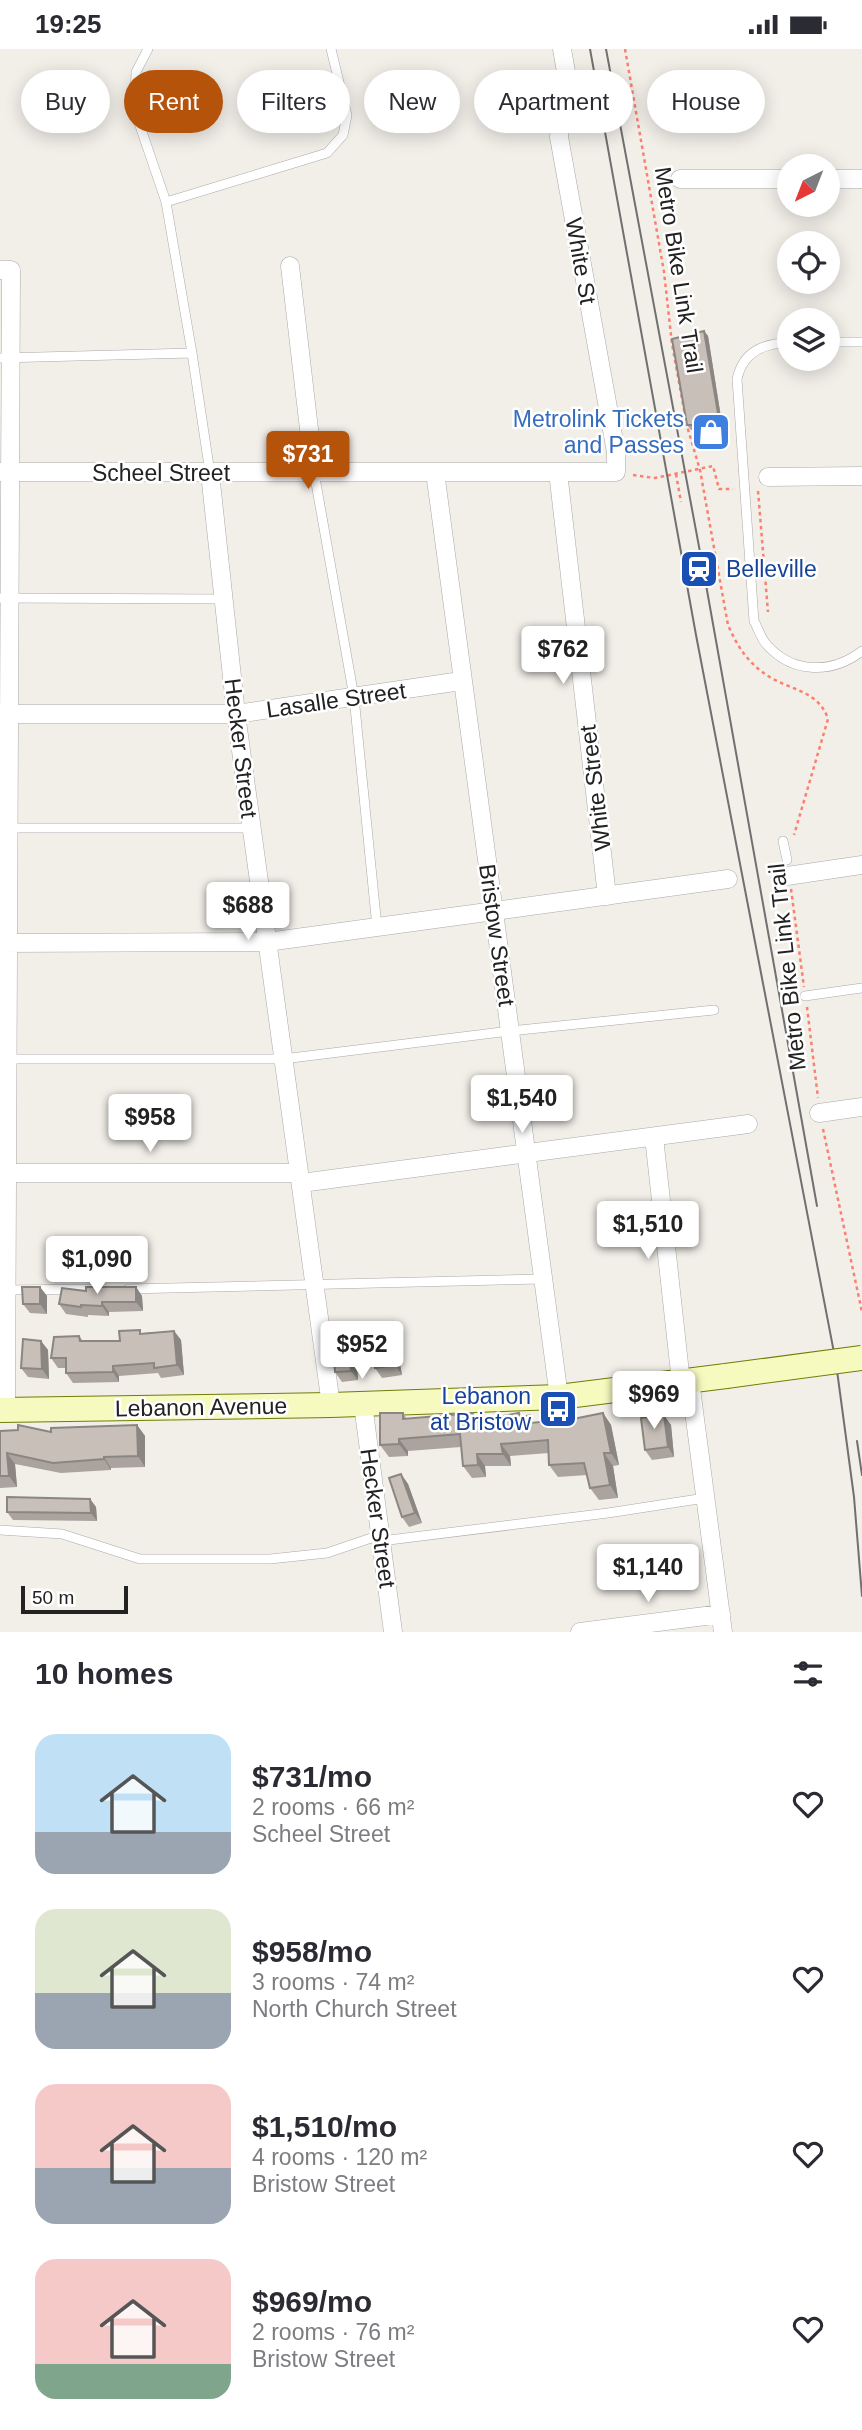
<!DOCTYPE html>
<html lang="en">
<head>
<meta charset="utf-8">
<style>
	:root { --surface:#fff; --page:#f7f7f7; --text:#2b2b33; --muted:#7c7c81; --accent:#b45309 }
	body { margin:0; font-family:Helvetica,sans-serif; background:var(--page); color:var(--text); height:100vh; display:flex; flex-direction:column; font-size:26px; white-space:nowrap }
	* { box-sizing:border-box; margin:0 }
	p { font-size:23px; color:var(--muted) }
	.icon { flex:none; width:38px; height:38px; fill:none; stroke:currentColor; stroke-width:2; stroke-linecap:round; stroke-linejoin:round }
	.map { position:relative; height:1583px; overflow:hidden }
	.sheet { display:flex; flex-direction:column; background:var(--surface); flex:1 }
	.sheet>* { flex:none }
	.hud { position:absolute; left:21px; top:21px; width:821px; height:63px; display:flex; gap:14px }
	.needle { width:46px; rotate:222deg }
	.fabs { position:absolute; left:777px; top:105px; display:grid; gap:14px }
	.fabs a { display:grid; place-items:center; width:63px; height:63px; border-radius:50%; background:var(--surface); box-shadow:0 4px 18px #0003; font-size:35px }
	.scale { position:absolute; left:21px; bottom:18px; width:107px; box-sizing:border-box; padding-left:7px; border:4px solid #222; border-top:0; font-size:19px; line-height:24px; white-space:nowrap; color:#222; -webkit-text-stroke:5px #fff; paint-order:stroke }
	.price { position:absolute; translate:-50% -60px; padding:0 16px; border-radius:7px; background:#fff; color:#222; font-size:23px; line-height:46px; filter:drop-shadow(0 2px 4px #0008) }
	.price::after { content:''; position:absolute; left:50%; top:42px; width:21px; height:16px; margin-left:-10px; background:inherit; clip-path:polygon(0 0,100% 0,50% 100%) }
	.price.selected { background:var(--accent); color:#fff }
	ul { padding:0; list-style:none }
	li { display:flex; align-items:center; gap:21px; height:175px; padding:0 35px }
	li span { display:grid; place-items:center; flex:none; width:196px; height:140px; border-radius:21px; color:#555 }
	li>.icon { margin-inline-start:auto }
	span .icon { width:84px; height:84px; fill:#fffc; stroke-width:1 }
	li b { font-size:30px }
	h2 { display:flex; justify-content:space-between; align-items:center; height:84px; padding:0 35px; font-size:30px }
	.pill { padding:0 24px; border-radius:32px; background:var(--surface); box-shadow:0 4px 18px #0003; font-size:24px; line-height:63px }
	.pill.selected { background:var(--accent); color:#fff }
	.status { display:flex; justify-content:space-between; align-items:center; height:49px; padding:0 35px; background:var(--surface); direction:ltr }
	.status svg { height:19px; fill:currentColor }
	.map>svg:first-child { display:block }
</style>
</head>
<body>
<div class="status"><b>19:25</b><svg viewBox="0 0 49 12"><path d="M0 12V9h3v3zM5 12V6h3v6zM10 12V3h3v9zM15 12V0h3v12zM26 1h20v11H26zM47 4h2v5h-2z"/></svg></div>
<div class="map">
<svg width="862" height="1583" viewBox="0 0 862 1583">
	<rect width="100%" height="100%" fill="#f2efe9"/>
	<g fill="none" stroke-linecap="round" stroke-linejoin="round">
		<defs>
			<path id="lane" d="M 148,0 L 136,23 L 135,47 L 137,68 L 166,153 L 192,304 L 210,424
				M 166,153 L 327,104 L 343,86 L 347,66 L 331,0
				M 828,293 L 862,293
				M 789,294 C 763,294 743,303 737,330 L 754,572 C 758,579 761,590 767,596 C 793,625 832,625 862,602
				M 0,309 L 192,304
				M 314,423 L 354,648 L 377,878
				M 0,549 L 223,550
				M 5,779 L 252,779
				M 783,792 L 787,811
				M 805,947 L 862,939
				M 5,1010 L 283,1010 L 510,982 L 714,961
				M 128,1240 L 543,1230
				M 5,1241 L 96,1240
				M 0,1481 L 62,1485 L 140,1510 L 270,1510 L 327,1504 L 380,1486
				M 381,1492 L 608,1464 L 705,1449"/>
			<path id="street" d="M 680,130 L 789,130
				M 828,130 L 862,130
				M 290,217 L 314,423
				M 0,221 L 11,221 L 6,1361
				M 0,423 L 616,423 L 616,403 L 559,88 L 566,23 L 562,0
				M 435,423 L 559,1348
				M 558,423 L 607,847
				M 210,424 L 236,665 L 331,1356
				M 768,428 L 862,427
				M 0,665 L 236,665 L 461,632
				M 787,827 L 862,816
				M 0,894 L 267,893 L 728,830
				M 819,1064 L 862,1058
				M 654,1088 L 681,1333
				M 0,1124 L 299,1124
				M 301,1134 L 748,1075
				M 690,1332 L 723,1583
				M 363,1355 L 393,1583
				M 580,1583 L 721,1565"/>
			<path id="secondary" d="M 0,1361 L 331,1356 L 559,1348 L 726,1327"/>
		</defs>
		<use href="#lane" stroke="#a9a9a9" stroke-width="10"/>
		<use href="#street" stroke="#a9a9a9" stroke-width="19"/>
		<use href="#secondary" stroke="#707d05" stroke-width="26"/>
		<path stroke="#fa8072" stroke-width="2.5" stroke-dasharray="3.5 3.5" stroke-linecap="butt" d="M 625,0 L 664,223 L 672,295 L 687,377 L 700,421 L 728,576 C 737,597 748,614 768,627 C 790,641 819,642 828,670 L 794,786
			M 676,425 L 681,453
			M 633,426 L 655,429 L 713,417 L 719,440 L 733,440
			M 758,442 L 768,563
			M 791,840 L 804,938
			M 807,958 L 818,1049
			M 823,1080 L 862,1263"/>
		<use href="#lane" stroke="#fff" stroke-width="9"/>
		<use href="#street" stroke="#fff" stroke-width="18"/>
		<use href="#secondary" stroke="#f7fabf" stroke-width="24"/>
		<path stroke="#707070" stroke-width="2" d="M 590,0 L 696,586 L 836,1314 L 854,1448 L 862,1547
			M 606,0 L 703,519 L 817,1157
			M 857,1392 L 862,1426"/>
		<defs>
			<path id="secondary-bridge" d="M 726,1327 L 862,1309"/>
		</defs>
		<use href="#secondary-bridge" stroke="#707d05" stroke-width="26" stroke-linecap="butt"/>
		<use href="#secondary-bridge" stroke="#f7fabf" stroke-width="24"/>
	</g>
	<path fill="#aba49e" d="M 704,282 L 708,287 L 723,381 L 691,381 L 687,376 Z
		M 40,1238 L 47,1247 L 47,1265 L 30,1264 L 23,1255 Z
		M 136,1238 L 142,1247 L 143,1262 L 109,1263 L 109,1267 L 88,1266 L 88,1268 L 66,1265 L 59,1255 L 86,1242 Z
		M 174,1282 L 181,1291 L 184,1326 L 161,1329 L 158,1324 L 119,1327 L 119,1333 L 73,1334 L 66,1324 L 66,1319 L 58,1319 L 51,1309 L 79,1287 L 83,1292 L 120,1292 L 143,1284 Z
		M 355,1291 L 358,1331 L 342,1333 L 335,1323 Z
		M 41,1292 L 48,1301 L 49,1330 L 28,1328 L 21,1319 Z
		M 398,1304 L 402,1326 L 382,1329 L 375,1319 Z
		M 660,1361 L 671,1376 L 674,1408 L 652,1411 L 645,1401 Z
		M 403,1364 L 407,1370 L 522,1368 L 535,1374 L 578,1369 L 603,1364 L 611,1376 L 619,1416 L 613,1417 L 618,1449 L 599,1451 L 590,1439 L 587,1426 L 558,1428 L 549,1416 L 549,1404 L 510,1407 L 511,1417 L 485,1417 L 486,1428 L 472,1429 L 463,1417 L 461,1398 L 408,1402 L 408,1407 L 389,1408 L 380,1396 Z
		M 137,1376 L 145,1387 L 145,1418 L 111,1419 L 111,1421 L 61,1424 L 15,1415 L 17,1438 L 0,1439 L 0,1382 L 51,1383 Z
		M 401,1425 L 408,1435 L 422,1474 L 409,1478 L 402,1468 Z
		M 90,1450 L 96,1458 L 97,1472 L 13,1471 L 7,1463 Z"/>
	<path fill="#8b8681" d="M 704,282 L 708,287 L 723,381 L 720,376 Z
		M 40,1238 L 47,1247 L 47,1265 L 40,1255 Z
		M 136,1238 L 142,1247 L 143,1262 L 136,1253 Z
		M 102,1253 L 109,1263 L 109,1267 L 102,1257 Z
		M 348,1281 L 355,1291 L 358,1331 L 351,1322 Z
		M 174,1282 L 181,1291 L 184,1326 L 177,1316 Z
		M 41,1292 L 48,1301 L 49,1330 L 42,1320 Z
		M 392,1294 L 398,1304 L 402,1326 L 395,1316 Z
		M 113,1317 L 119,1327 L 119,1333 L 113,1323 Z
		M 660,1361 L 671,1376 L 674,1408 L 668,1398 L 660,1367 Z
		M 603,1364 L 611,1376 L 619,1416 L 611,1404 Z
		M 137,1376 L 145,1387 L 145,1418 L 138,1407 Z
		M 399,1390 L 408,1402 L 408,1407 L 399,1395 Z
		M 501,1395 L 510,1407 L 511,1417 L 503,1405 Z
		M 7,1404 L 15,1415 L 17,1438 L 9,1427 Z
		M 604,1404 L 613,1417 L 618,1449 L 610,1436 Z
		M 477,1405 L 485,1417 L 486,1428 L 478,1416 Z
		M 104,1408 L 111,1419 L 111,1421 L 104,1410 Z
		M 401,1425 L 408,1435 L 422,1474 L 415,1464 Z
		M 90,1450 L 96,1458 L 97,1472 L 91,1464 Z"/>
	<path fill="#c7bfb8" stroke="#8b8681" stroke-width="2" d="M 704,282 L 720,376 L 687,376 L 672,290 Z
		M 22,1238 L 40,1238 L 40,1255 L 23,1255 Z
		M 86,1238 L 136,1238 L 136,1253 L 102,1253 L 102,1257 L 81,1256 L 81,1258 L 59,1255 L 62,1239 L 86,1242 Z
		M 140,1281 L 140,1285 L 174,1282 L 177,1316 L 154,1319 L 154,1314 L 113,1317 L 113,1323 L 66,1324 L 66,1309 L 51,1309 L 54,1288 L 79,1287 L 80,1292 L 120,1292 L 119,1282 Z
		M 348,1281 L 351,1322 L 335,1323 L 332,1282 Z
		M 23,1290 L 41,1292 L 42,1320 L 21,1319 Z
		M 392,1294 L 395,1316 L 375,1319 L 371,1297 Z
		M 647,1361 L 660,1361 L 660,1367 L 664,1366 L 668,1398 L 645,1401 L 641,1369 L 649,1368 Z
		M 380,1364 L 403,1364 L 403,1370 L 473,1364 L 473,1368 L 498,1368 L 519,1364 L 520,1369 L 530,1366 L 531,1374 L 578,1369 L 603,1364 L 611,1404 L 604,1404 L 610,1436 L 590,1439 L 584,1414 L 549,1416 L 548,1391 L 501,1395 L 503,1405 L 477,1405 L 478,1416 L 463,1417 L 460,1385 L 399,1390 L 399,1395 L 380,1396 Z
		M 18,1376 L 51,1383 L 51,1379 L 137,1376 L 138,1407 L 104,1408 L 104,1410 L 53,1414 L 7,1404 L 9,1427 L 0,1427 L 0,1382 L 18,1381 Z
		M 401,1425 L 415,1464 L 402,1468 L 389,1429 Z
		M 7,1448 L 90,1450 L 91,1464 L 7,1463 Z"/>
	<defs>
		<symbol id="shop-square" viewBox="-11 -11 22 22"><rect x="-9" y="-9" width="18" height="18" rx="4" fill="#3f7fe0" stroke="#fff"/><path d="M-5-2.5h2.3a2.7 3.5 0 0 1 5.4 0H5L5.5 6h-11ZM-1.5-2.5h3a1.5 2.3 0 0 0-3 0Z" fill="#fff"/></symbol>
		<symbol id="station-square" viewBox="-11 -11 22 22"><rect x="-9" y="-9" width="18" height="18" rx="4" fill="#1a4fb4" stroke="#fff"/><path d="M-3-6H3Q5-6 5-4V2Q5 4 3 4L4.5 6H3L1.5 4h-3L-3 6H-4.5L-3 4Q-5 4-5 2V-4Q-5-6-3-6ZM-3.5-4v3h7v-3ZM-3.5 1v1.5H-2V1ZM2 1v1.5H3.5V1Z" fill="#fff"/></symbol>
		<symbol id="bus-square" viewBox="-11 -11 22 22"><rect x="-9" y="-9" width="18" height="18" rx="4" fill="#1a4fb4" stroke="#fff"/><path d="M-5-6H5V4H4V6H2V4H-2V6H-4V4H-5ZM-3.5-4V0h7V-4ZM-3.5 1.2v1.5H-2V1.2ZM2 1.2v1.5H3.5V1.2Z" fill="#fff"/></symbol>
	</defs>
	<g fill-rule="evenodd">
		<use href="#shop-square" x="689" y="361" width="44" height="44"/>
		<use href="#station-square" x="677" y="498" width="44" height="44"/>
		<use href="#bus-square" x="536" y="1338" width="44" height="44"/>
	</g>
	<g text-anchor="middle" stroke-width="5" stroke-linejoin="round" paint-order="stroke">
		<g font-size="23" fill="#222" stroke="#fff">
			<text transform="translate(581 212) rotate(80)" y="8">White St</text>
			<text transform="translate(679 221) rotate(81)" y="8">Metro Bike Link Trail</text>
			<text x="161" y="432">Scheel Street</text>
			<text transform="translate(336 651) rotate(-8)" y="8">Lasalle Street</text>
			<text transform="translate(241 699) rotate(83)" y="8">Hecker Street</text>
			<text transform="translate(595 739) rotate(-97)" y="8">White Street</text>
			<text transform="translate(497 886) rotate(82)" y="8">Bristow Street</text>
			<text transform="translate(787 918) rotate(-96)" y="8">Metro Bike Link Trail</text>
			<text transform="translate(201 1358) rotate(-1)" y="8">Lebanon Avenue</text>
			<text transform="translate(378 1469) rotate(82)" y="8">Hecker Street</text>
		</g>
		<g font-size="23" fill="#366cbe" stroke="#fff" text-anchor="end">
			<text x="684" y="378">Metrolink Tickets<tspan x="684" dy="26">and Passes</tspan></text>
		</g>
		<g font-size="23" fill="#164399" stroke="#fff" text-anchor="start">
			<text x="726" y="528">Belleville</text>
			<text x="531" y="1355" text-anchor="end">Lebanon<tspan x="531" dy="26">at Bristow</tspan></text>
		</g>
	</g>
</svg>
<div class="fabs">
<a><svg class="needle" viewBox="-14 -14 28 28"><path d="M0-13l5 13h-10z" fill="#e53935"/><path d="M0 13l5-13h-10z" fill="#7c7c81"/></svg></a>
<a><svg class="icon" aria-label="locate" viewBox="0 0 24 24"><circle cx="12" cy="12" r="6"/><path d="M12 2v4M12 18v4M2 12h4M18 12h4"/></svg></a>
<a><svg class="icon" aria-label="layers" viewBox="0 0 24 24"><path d="M12 4l9 5-9 5-9-5zM3 14l9 5 9-5"/></svg></a>
</div>
<div class="scale">50 m</div>
<b class="price selected" style="left:308px;top:442px">$731</b>
<b class="price" style="left:563px;top:637px">$762</b>
<b class="price" style="left:248px;top:893px">$688</b>
<b class="price" style="left:522px;top:1086px">$1,540</b>
<b class="price" style="left:150px;top:1105px">$958</b>
<b class="price" style="left:648px;top:1212px">$1,510</b>
<b class="price" style="left:97px;top:1247px">$1,090</b>
<b class="price" style="left:362px;top:1332px">$952</b>
<b class="price" style="left:654px;top:1382px">$969</b>
<b class="price" style="left:648px;top:1555px">$1,140</b>
<div class="hud">
<a class="pill">Buy</a>
<a class="pill selected">Rent</a>
<a class="pill">Filters</a>
<a class="pill">New</a>
<a class="pill">Apartment</a>
<a class="pill">House</a>
</div>
</div>
<section class="sheet">
<h2>10 homes<svg class="icon" aria-label="filters" viewBox="0 0 24 24"><path d="M4 7h16M4 17h16"/><circle cx="9" cy="7" r="2"/><circle cx="15" cy="17" r="2"/></svg></h2>
<ul>
<li><span style="background:linear-gradient(#bfe0f5 70%,#9aa5b1 0)"><svg class="icon" aria-label="home" viewBox="0 0 24 24"><path d="M3 11l9-7 9 7M6 9v11h12V9"/></svg></span><div><b>$731/mo</b><p>2 rooms · 66 m²</p><p>Scheel Street</p></div><svg class="icon" aria-label="heart" viewBox="0 0 24 24"><path d="M12 20l-8-8c-3-5 5-10 8-4 3-6 11-1 8 4z"/></svg></li>
<li><span style="background:linear-gradient(#dfe7d0 60%,#9aa5b1 0)"><svg class="icon" aria-label="home" viewBox="0 0 24 24"><path d="M3 11l9-7 9 7M6 9v11h12V9"/></svg></span><div><b>$958/mo</b><p>3 rooms · 74 m²</p><p>North Church Street</p></div><svg class="icon" aria-label="heart" viewBox="0 0 24 24"><path d="M12 20l-8-8c-3-5 5-10 8-4 3-6 11-1 8 4z"/></svg></li>
<li><span style="background:linear-gradient(#f6c9c9 60%,#9aa5b1 0)"><svg class="icon" aria-label="home" viewBox="0 0 24 24"><path d="M3 11l9-7 9 7M6 9v11h12V9"/></svg></span><div><b>$1,510/mo</b><p>4 rooms · 120 m²</p><p>Bristow Street</p></div><svg class="icon" aria-label="heart" viewBox="0 0 24 24"><path d="M12 20l-8-8c-3-5 5-10 8-4 3-6 11-1 8 4z"/></svg></li>
<li><span style="background:linear-gradient(#f6c9c9 75%,#7fa58c 0)"><svg class="icon" aria-label="home" viewBox="0 0 24 24"><path d="M3 11l9-7 9 7M6 9v11h12V9"/></svg></span><div><b>$969/mo</b><p>2 rooms · 76 m²</p><p>Bristow Street</p></div><svg class="icon" aria-label="heart" viewBox="0 0 24 24"><path d="M12 20l-8-8c-3-5 5-10 8-4 3-6 11-1 8 4z"/></svg></li>
</ul>
</section>
</body>
</html>
